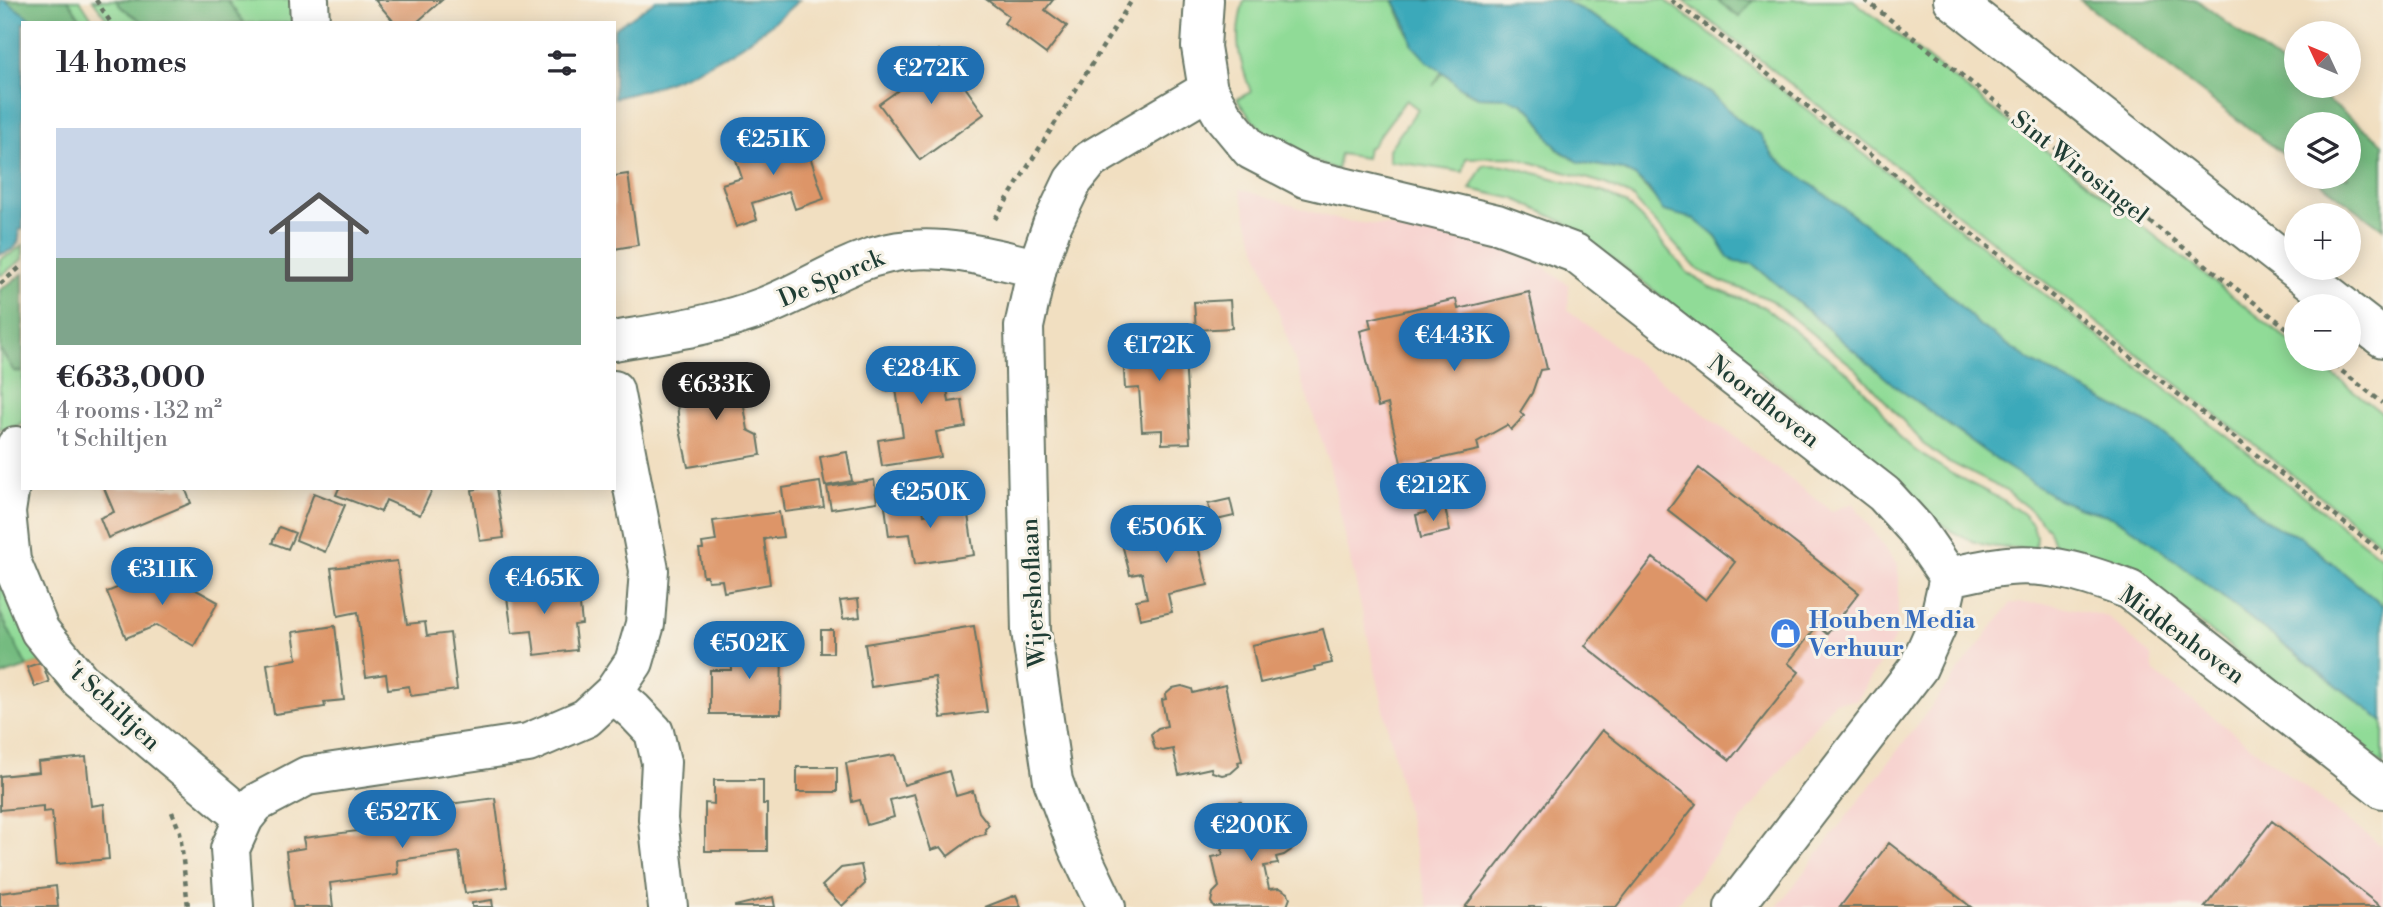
<!DOCTYPE html>
<html lang="en">
<head>
<meta charset="utf-8">
<style>
	:root { --surface:#fff; --page:#f2f2f3; --text:#2b2b33; --muted:#7c7c81; --accent:#1f6fb2 }
	body { margin:0; font-family:"Libre Bodoni",serif; background:var(--page); color:var(--text); height:100vh; display:flex; flex-direction:column; font-size:26px; white-space:nowrap }
	* { box-sizing:border-box; margin:0 }
	p { font-size:23px; color:var(--muted) }
	.icon { flex:none; width:38px; height:38px; fill:none; stroke:currentColor; stroke-width:2; stroke-linecap:round; stroke-linejoin:round }
	.map { position:relative; flex:1; overflow:hidden }
	.side { position:absolute; left:21px; top:21px; width:595px; height:469px; display:flex; flex-direction:column; background:var(--surface); border-radius:0px; box-shadow:0 4px 18px #0003 }
	.side>* { flex:none }
	.needle { width:46px; rotate:314deg }
	.controls { position:absolute; left:2284px; top:21px; display:grid; gap:14px }
	.controls a { display:grid; place-items:center; width:77px; height:77px; border-radius:50%; background:var(--surface); box-shadow:0 4px 18px #0003; font-size:35px }
	.price { position:absolute; translate:-50% -60px; padding:0 16px; border-radius:24px; background:var(--accent); color:#fff; font-size:23px; line-height:46px; filter:drop-shadow(0 2px 4px #0008) }
	.price::after { content:''; position:absolute; left:50%; top:42px; width:21px; height:16px; margin-left:-10px; background:inherit; clip-path:polygon(0 0,100% 0,50% 100%) }
	.price.active { background:#222; color:#fff }
	ul { padding:0; list-style:none }
	li { display:grid; align-content:center; gap:14px; height:371px; padding:0 35px }
	li span { display:grid; place-items:center; height:217px; border-radius:0px; color:#555 }
	li>.icon { margin-inline-start:auto }
	span .icon { width:126px; height:126px; fill:#fffc; stroke-width:1 }
	li b { font-size:30px }
	h2 { display:flex; justify-content:space-between; align-items:center; height:84px; padding:0 35px; font-size:30px }
	.map>svg:first-child { display:block }
</style>
</head>
<body>
<div class="map">
<svg width="2383" height="907" viewBox="0 0 2383 907">
	<rect width="100%" height="100%" fill="#f7f3e8"/>
	<filter id="ink" filterUnits="userSpaceOnUse"><feTurbulence type="fractalNoise" baseFrequency=".0143" numOctaves="2"/><feDisplacementMap in="SourceGraphic" scale="14" xChannelSelector="R" yChannelSelector="G"/><feConvolveMatrix kernelMatrix="1 2 1 2 8 2 1 2 1" color-interpolation-filters="sRGB"/></filter>
	<filter id="wash" filterUnits="userSpaceOnUse"><feTurbulence type="fractalNoise" baseFrequency=".00686" numOctaves="4" result="noise"/><feDisplacementMap in="SourceGraphic" scale="28" xChannelSelector="R" yChannelSelector="G"/><feGaussianBlur stdDeviation="1.57" result="paint"/><feColorMatrix in="noise" values="0 0 0 0 0 0 0 0 0 0 0 0 0 0 0 0 0 1.4 0 .05"/><feComposite in="paint" operator="in"/></filter>
	<g filter="url(#wash)">
		<rect width="100%" height="100%" fill="#f1dfc1"/>
		<path fill="#f7d0cd" d="M 1240,189 L 1338,220 L 1508,241 L 1569,285 L 1568,310 L 1832,511 L 1853,503 L 1898,566 L 1898,633 L 1857,700 L 1834,702 L 1674,907 L 1428,907 L 1328,459 L 1248,222 Z
			M 2011,603 L 2053,604 L 2108,617 L 2151,656 L 2154,672 L 2383,847 L 2383,907 L 1777,907 Z"/>
		<path fill="#90db97" stroke="#588c66" stroke-width="2" d="M 68,0 L 80,0 L 95,23 L 83,23 Z
			M 93,0 L 116,0 L 120,6 L 144,23 L 110,23 Z
			M 227,0 L 292,0 L 293,23 L 244,23 Z
			M 1244,0 L 1393,0 C 1409,33 1410,50 1442,71 L 1433,86 L 1443,72 L 1463,90 L 1478,97 L 1507,98 L 1522,103 L 1534,113 L 1552,142 L 1558,150 L 1579,162 L 1622,170 L 1635,176 L 1654,197 L 1675,214 C 1697,212 1719,237 1726,255 L 1743,263 L 1753,264 L 1895,386 L 1998,461 L 2077,507 L 2111,516 L 2141,534 L 2383,721 L 2383,765 L 2144,580 L 2100,558 L 2056,550 L 2048,528 L 2028,508 L 2005,490 L 1945,460 L 1925,445 L 1856,369 L 1769,299 L 1723,282 L 1698,270 L 1631,196 L 1606,184 L 1513,157 L 1466,158 L 1463,172 L 1389,161 L 1389,149 L 1418,109 L 1406,100 L 1371,147 L 1368,147 L 1366,158 L 1340,154 L 1337,170 C 1291,153 1265,142 1237,99 L 1251,92 C 1238,57 1233,37 1244,0 Z
			M 1563,0 L 1665,0 L 1697,24 L 2383,558 L 2383,606 L 2301,537 L 2282,530 L 2264,519 L 2249,505 L 2237,488 L 2153,427 L 2034,363 L 1980,326 L 1943,289 L 1892,244 L 1773,156 L 1761,135 L 1739,120 L 1711,93 L 1691,81 L 1668,73 L 1621,31 Z
			M 1683,0 L 1717,0 L 1739,17 L 1753,0 L 1853,0 L 2296,346 L 2296,359 L 2313,359 L 2383,414 L 2383,545 Z
			M 1483,165 L 1510,166 L 1605,193 L 1625,203 L 1641,218 L 1687,272 L 1710,287 L 1764,307 L 1849,374 L 1874,401 L 1900,437 L 1916,451 L 1952,474 L 2001,499 L 2023,514 L 2032,524 L 2036,536 L 2035,549 C 2020,548 2005,548 1990,546 C 1947,538 1921,507 1893,476 L 1568,224 L 1515,199 L 1470,189 Z
			M 23,245 L 23,259 L 0,276 L 0,259 L 11,254 Z
			M 0,349 L 14,371 L 23,372 L 23,421 L 19,425 L 0,430 Z
			M 0,546 L 51,659 L 27,667 L 0,613 Z"/>
		<path fill="#74bb80" stroke="#4a7c5a" stroke-width="2" d="M 4,0 L 68,0 L 83,23 L 37,23 Z
			M 116,0 L 227,0 L 244,23 L 144,23 L 120,6 Z
			M 1717,0 L 1753,0 L 1739,17 Z
			M 2080,0 L 2197,0 L 2296,76 L 2296,86 L 2309,86 L 2383,143 L 2383,229 L 2313,177 L 2348,177 L 2348,124 L 2296,124 L 2296,164 Z
			M 23,274 L 23,372 L 14,371 L 0,349 L 0,290 Z
			M 0,613 L 27,667 L 0,676 Z"/>
		<path fill="#3ba9ba" stroke="#2d7377" stroke-width="2" d="M 0,0 L 4,0 L 37,23 L 23,23 L 23,229 L 19,230 C 21,245 14,251 0,254 Z
			M 656,0 L 799,0 C 746,50 685,82 614,98 L 614,29 Z
			M 1394,0 L 1563,0 L 1621,31 L 1668,73 L 1691,81 L 1710,93 L 1739,120 L 1761,135 L 1773,156 L 1892,244 L 1943,289 L 1980,326 L 2034,363 L 2153,427 L 2237,488 L 2249,505 L 2264,519 L 2282,530 L 2301,537 L 2383,606 L 2383,721 L 2141,534 L 2111,516 L 2077,507 L 2056,498 L 1998,461 L 1895,386 L 1753,264 L 1735,262 L 1728,257 L 1716,237 L 1694,219 L 1663,211 L 1649,189 L 1635,176 L 1622,170 L 1579,162 L 1558,149 L 1552,142 L 1534,113 L 1522,103 L 1507,98 L 1478,97 L 1458,86 L 1447,75 L 1427,61 L 1413,46 L 1407,26 Z"/>
		<g id="blocks">
			<path fill="#dd9567" d="M 375,0 L 442,0 L 416,23 L 395,23 Z
				M 987,0 L 1053,0 L 1045,10 L 1067,26 L 1046,54 L 1004,23 L 1009,16 Z
				M 939,50 L 984,114 L 920,160 L 879,104 L 914,79 L 909,72 Z
				M 802,132 L 824,199 L 795,209 L 789,191 L 752,203 L 757,220 L 736,227 L 722,184 L 742,178 L 734,154 Z
				M 628,174 L 638,245 L 614,249 L 614,176 Z
				M 1529,292 L 1547,369 L 1540,370 L 1532,393 L 1520,412 L 1524,416 L 1511,430 L 1507,425 L 1477,442 L 1479,450 L 1402,467 L 1388,404 L 1378,407 L 1360,331 L 1371,328 L 1369,319 L 1456,299 L 1458,309 Z
				M 1230,300 L 1232,328 L 1196,330 L 1194,302 Z
				M 1179,331 L 1180,358 L 1185,357 L 1190,443 L 1162,444 L 1162,430 L 1142,431 L 1139,388 L 1125,389 L 1122,334 Z
				M 955,352 L 959,379 L 946,381 L 949,402 L 962,400 L 966,427 L 936,432 L 941,457 L 882,466 L 878,440 L 903,436 L 896,389 L 885,391 L 880,364 L 905,360 L 904,357 Z
				M 733,377 L 733,381 L 749,379 L 752,399 L 744,406 L 748,430 L 758,435 L 761,455 L 688,467 L 679,425 L 676,390 L 712,384 L 712,380 Z
				M 847,452 L 852,481 L 825,486 L 820,457 Z
				M 1699,468 L 1859,593 L 1827,634 L 1817,626 L 1788,663 L 1799,672 L 1730,760 L 1585,646 L 1653,558 L 1706,600 L 1735,562 L 1668,510 Z
				M 874,480 L 877,502 L 831,509 L 827,487 Z
				M 820,482 L 824,507 L 785,512 L 782,488 Z
				M 104,488 L 185,488 L 191,503 L 108,538 L 100,518 L 114,512 Z
				M 339,488 L 433,488 L 420,515 L 386,500 L 381,512 L 336,495 Z
				M 482,488 L 496,488 L 504,538 L 480,541 L 472,490 Z
				M 314,493 L 345,505 L 325,552 L 296,540 Z
				M 920,494 L 924,515 L 967,508 L 974,555 L 915,564 L 910,534 L 889,536 L 884,499 Z
				M 1230,499 L 1234,516 L 1212,521 L 1208,504 Z
				M 1445,508 L 1450,531 L 1421,538 L 1416,515 Z
				M 779,512 L 783,537 L 764,539 L 770,584 L 724,592 L 722,580 L 708,581 L 707,576 L 703,576 L 699,549 L 703,549 L 702,543 L 716,541 L 713,521 Z
				M 1205,521 L 1209,540 L 1197,543 L 1208,585 L 1168,594 L 1172,612 L 1140,619 L 1136,600 L 1147,598 L 1142,573 L 1130,575 L 1121,540 Z
				M 279,527 L 295,533 L 288,549 L 272,543 Z
				M 397,561 L 407,624 L 425,622 L 427,636 L 450,633 L 457,690 L 411,696 L 409,686 L 388,689 L 386,674 L 366,677 L 358,612 L 338,616 L 331,568 Z
				M 160,570 L 218,602 L 194,646 L 157,625 L 126,638 L 107,592 Z
				M 547,578 L 550,599 L 579,596 L 582,624 L 574,625 L 577,650 L 535,655 L 532,631 L 512,633 L 505,583 Z
				M 858,599 L 860,617 L 843,619 L 840,601 Z
				M 335,626 L 344,700 L 324,702 L 325,707 L 274,714 L 267,664 L 297,659 L 293,632 Z
				M 974,626 L 987,712 L 941,718 L 935,677 L 871,687 L 865,644 Z
				M 1323,629 L 1332,663 L 1314,667 L 1315,670 L 1260,683 L 1252,645 Z
				M 821,630 L 833,630 L 833,653 L 821,653 Z
				M 731,643 L 782,643 L 781,714 L 710,714 L 710,670 L 731,670 Z
				M 42,662 L 49,682 L 35,687 L 27,667 Z
				M 1225,685 L 1242,761 L 1238,762 L 1239,766 L 1231,773 L 1222,775 L 1212,772 L 1211,768 L 1179,775 L 1173,749 L 1163,751 L 1155,749 L 1151,734 L 1158,728 L 1167,726 L 1162,700 L 1166,699 L 1165,695 L 1173,688 L 1182,686 L 1192,689 L 1193,693 Z
				M 1602,730 L 1696,804 L 1626,894 L 1616,907 L 1465,907 Z
				M 895,755 L 904,785 L 949,771 L 956,796 L 973,791 L 979,812 L 989,825 L 985,829 L 986,834 L 974,837 L 948,856 L 941,847 L 931,850 L 914,794 L 890,800 L 894,817 L 867,825 L 860,800 L 852,802 L 846,763 Z
				M 86,757 L 91,806 L 104,804 L 109,859 L 57,864 L 52,811 L 43,812 L 43,806 L 0,810 L 0,776 L 39,772 L 38,762 Z
				M 797,767 L 837,767 L 837,792 L 797,792 Z
				M 714,780 L 763,780 L 763,804 L 767,804 L 767,851 L 705,851 L 705,803 L 714,804 Z
				M 495,798 L 507,887 L 465,893 L 459,852 L 397,860 L 398,874 L 330,883 L 333,907 L 293,907 L 286,851 L 305,848 L 303,838 L 389,827 L 387,812 Z
				M 1241,802 L 1244,817 L 1222,823 L 1218,807 Z
				M 1267,816 L 1268,822 L 1276,820 L 1288,824 L 1294,834 L 1295,843 L 1291,850 L 1284,855 L 1276,857 L 1278,864 L 1264,866 L 1269,889 L 1280,888 L 1288,893 L 1290,898 L 1287,906 L 1214,907 L 1211,902 L 1213,893 L 1219,887 L 1212,857 L 1223,855 L 1217,827 Z
				M 2272,821 L 2319,858 L 2381,907 L 2205,907 Z
				M 1889,843 L 1971,907 L 1840,907 Z
				M 861,865 L 865,884 L 842,906 L 822,886 L 841,868 Z
				M 56,886 L 58,907 L 0,907 L 0,893 Z
				M 1016,895 L 1021,907 L 985,907 Z
				M 773,897 L 775,907 L 735,907 L 735,906 Z
				M 492,900 L 493,907 L 472,907 L 472,903 Z"/>
		</g>
	</g>
	<g filter="url(#ink)">
		<use href="#blocks" fill-opacity="0" stroke="#687665" stroke-width="2"/>
		<g fill="none" stroke-linecap="round" stroke-linejoin="round">
			<defs>
				<path id="minor" d="M 309,0 L 310,23
					M 1204,0 L 1201,47 L 1208,90 L 1223,116 L 1251,150 L 1305,178 L 1497,224 L 1575,253 L 1884,494 L 1915,528 L 1949,577 L 1939,621 L 1918,668 L 1734,907
					M 1037,268 L 1024,327 L 1031,631 L 1053,781 L 1077,846 L 1106,907
					M 614,341 C 666,332 717,325 766,306 C 815,287 855,254 910,250 C 953,246 995,259 1037,268 L 1052,225 L 1073,181 L 1090,160 L 1208,90
					M 16,446 L 6,512 L 11,561 L 40,631 L 80,680 L 244,818
					M 1949,577 C 1968,573 1988,568 2008,566 C 2052,562 2090,575 2130,590 L 2383,789
					M 613,693 L 634,711 L 654,732 L 661,762 L 658,819 L 668,907
					M 234,907 L 230,849 L 244,818 L 256,803 L 307,776 L 528,743 L 586,718 L 613,693 L 634,662 L 645,624 L 649,570 L 614,390"/>
				<path id="major" d="M 1953,0 L 2343,306
					M 2348,311 L 2383,338"/>
			</defs>
			<use href="#minor" stroke="#687665" stroke-width="42"/>
			<use href="#major" stroke="#687665" stroke-width="42"/>
			<path stroke="#687665" stroke-width="4.5" stroke-dasharray="5 5" stroke-linecap="butt" d="M 96,0 L 111,23
				M 1671,0 L 1738,49 L 1789,92 L 2383,553
				M 1865,0 L 2296,335
				M 995,219 L 1132,0
				M 0,284 L 23,265
				M 2326,359 L 2383,403
				M 172,812 L 180,832 L 188,907"/>
			<use href="#minor" stroke="#fff" stroke-width="38"/>
			<use href="#major" stroke="#fff" stroke-width="38"/>
		</g>
	</g>
	<defs>
		<symbol id="shop-disc" viewBox="-11 -11 22 22"><circle r="9.5" fill="#3f7fe0" stroke="#f7f3e8"/><path d="M-5-2.5h2.3a2.7 3.5 0 0 1 5.4 0H5L5.5 6h-11ZM-1.5-2.5h3a1.5 2.3 0 0 0-3 0Z" fill="#fff"/></symbol>
	</defs>
	<g fill-rule="evenodd">
		<use href="#shop-disc" x="1768" y="616" width="35" height="35"/>
	</g>
	<g text-anchor="middle" stroke-width="6" stroke-linejoin="round" paint-order="stroke">
		<g font-size="24" fill="#1f3d34" stroke="#f7f3e8">
			<text transform="translate(2080 167) rotate(38)" y="8">Sint Wirosingel</text>
			<text transform="translate(831 278) rotate(-23)" y="8">De Sporck</text>
			<text transform="translate(1764 401) rotate(38)" y="8">Noordhoven</text>
			<text transform="translate(1033 593) rotate(-93)" y="8">Wijershoflaan</text>
			<text transform="translate(2182 635) rotate(36)" y="8">Middenhoven</text>
			<text transform="translate(114 706) rotate(43)" y="8">'t Schiltjen</text>
		</g>
		<g font-size="24" font-weight="bold" fill="#366cbe" stroke="#f7f3e8" text-anchor="start">
			<text x="1809" y="628">Houben Media<tspan x="1809" dy="28">Verhuur</tspan></text>
		</g>
	</g>
</svg>
<div class="controls">
<a><svg class="needle" viewBox="-14 -14 28 28"><path d="M0-13l5 13h-10z" fill="#e53935"/><path d="M0 13l5-13h-10z" fill="#7c7c81"/></svg></a>
<a><svg class="icon" aria-label="layers" viewBox="0 0 24 24"><path d="M12 4l9 5-9 5-9-5zM3 14l9 5 9-5"/></svg></a>
<a>+</a>
<a>−</a>
</div>
<b class="price" style="left:931px;top:106px">€272K</b>
<b class="price" style="left:773px;top:177px">€251K</b>
<b class="price" style="left:1454px;top:373px">€443K</b>
<b class="price" style="left:1159px;top:383px">€172K</b>
<b class="price" style="left:921px;top:406px">€284K</b>
<b class="price active" style="left:716px;top:422px">€633K</b>
<b class="price" style="left:1433px;top:523px">€212K</b>
<b class="price" style="left:930px;top:530px">€250K</b>
<b class="price" style="left:1166px;top:565px">€506K</b>
<b class="price" style="left:162px;top:607px">€311K</b>
<b class="price" style="left:544px;top:616px">€465K</b>
<b class="price" style="left:749px;top:681px">€502K</b>
<b class="price" style="left:402px;top:850px">€527K</b>
<b class="price" style="left:1251px;top:863px">€200K</b>
<section class="side">
<h2>14 homes<svg class="icon" aria-label="filters" viewBox="0 0 24 24"><path d="M4 7h16M4 17h16"/><circle cx="9" cy="7" r="2"/><circle cx="15" cy="17" r="2"/></svg></h2>
<ul>
<li><span style="background:linear-gradient(#c9d6e8 60%,#7fa58c 0)"><svg class="icon" aria-label="home" viewBox="0 0 24 24"><path d="M3 11l9-7 9 7M6 9v11h12V9"/></svg></span><div><b>€633,000</b><p>4 rooms · 132 m²</p><p>'t Schiltjen</p></div></li>
</ul>
</section>
</div>
</body>
</html>
